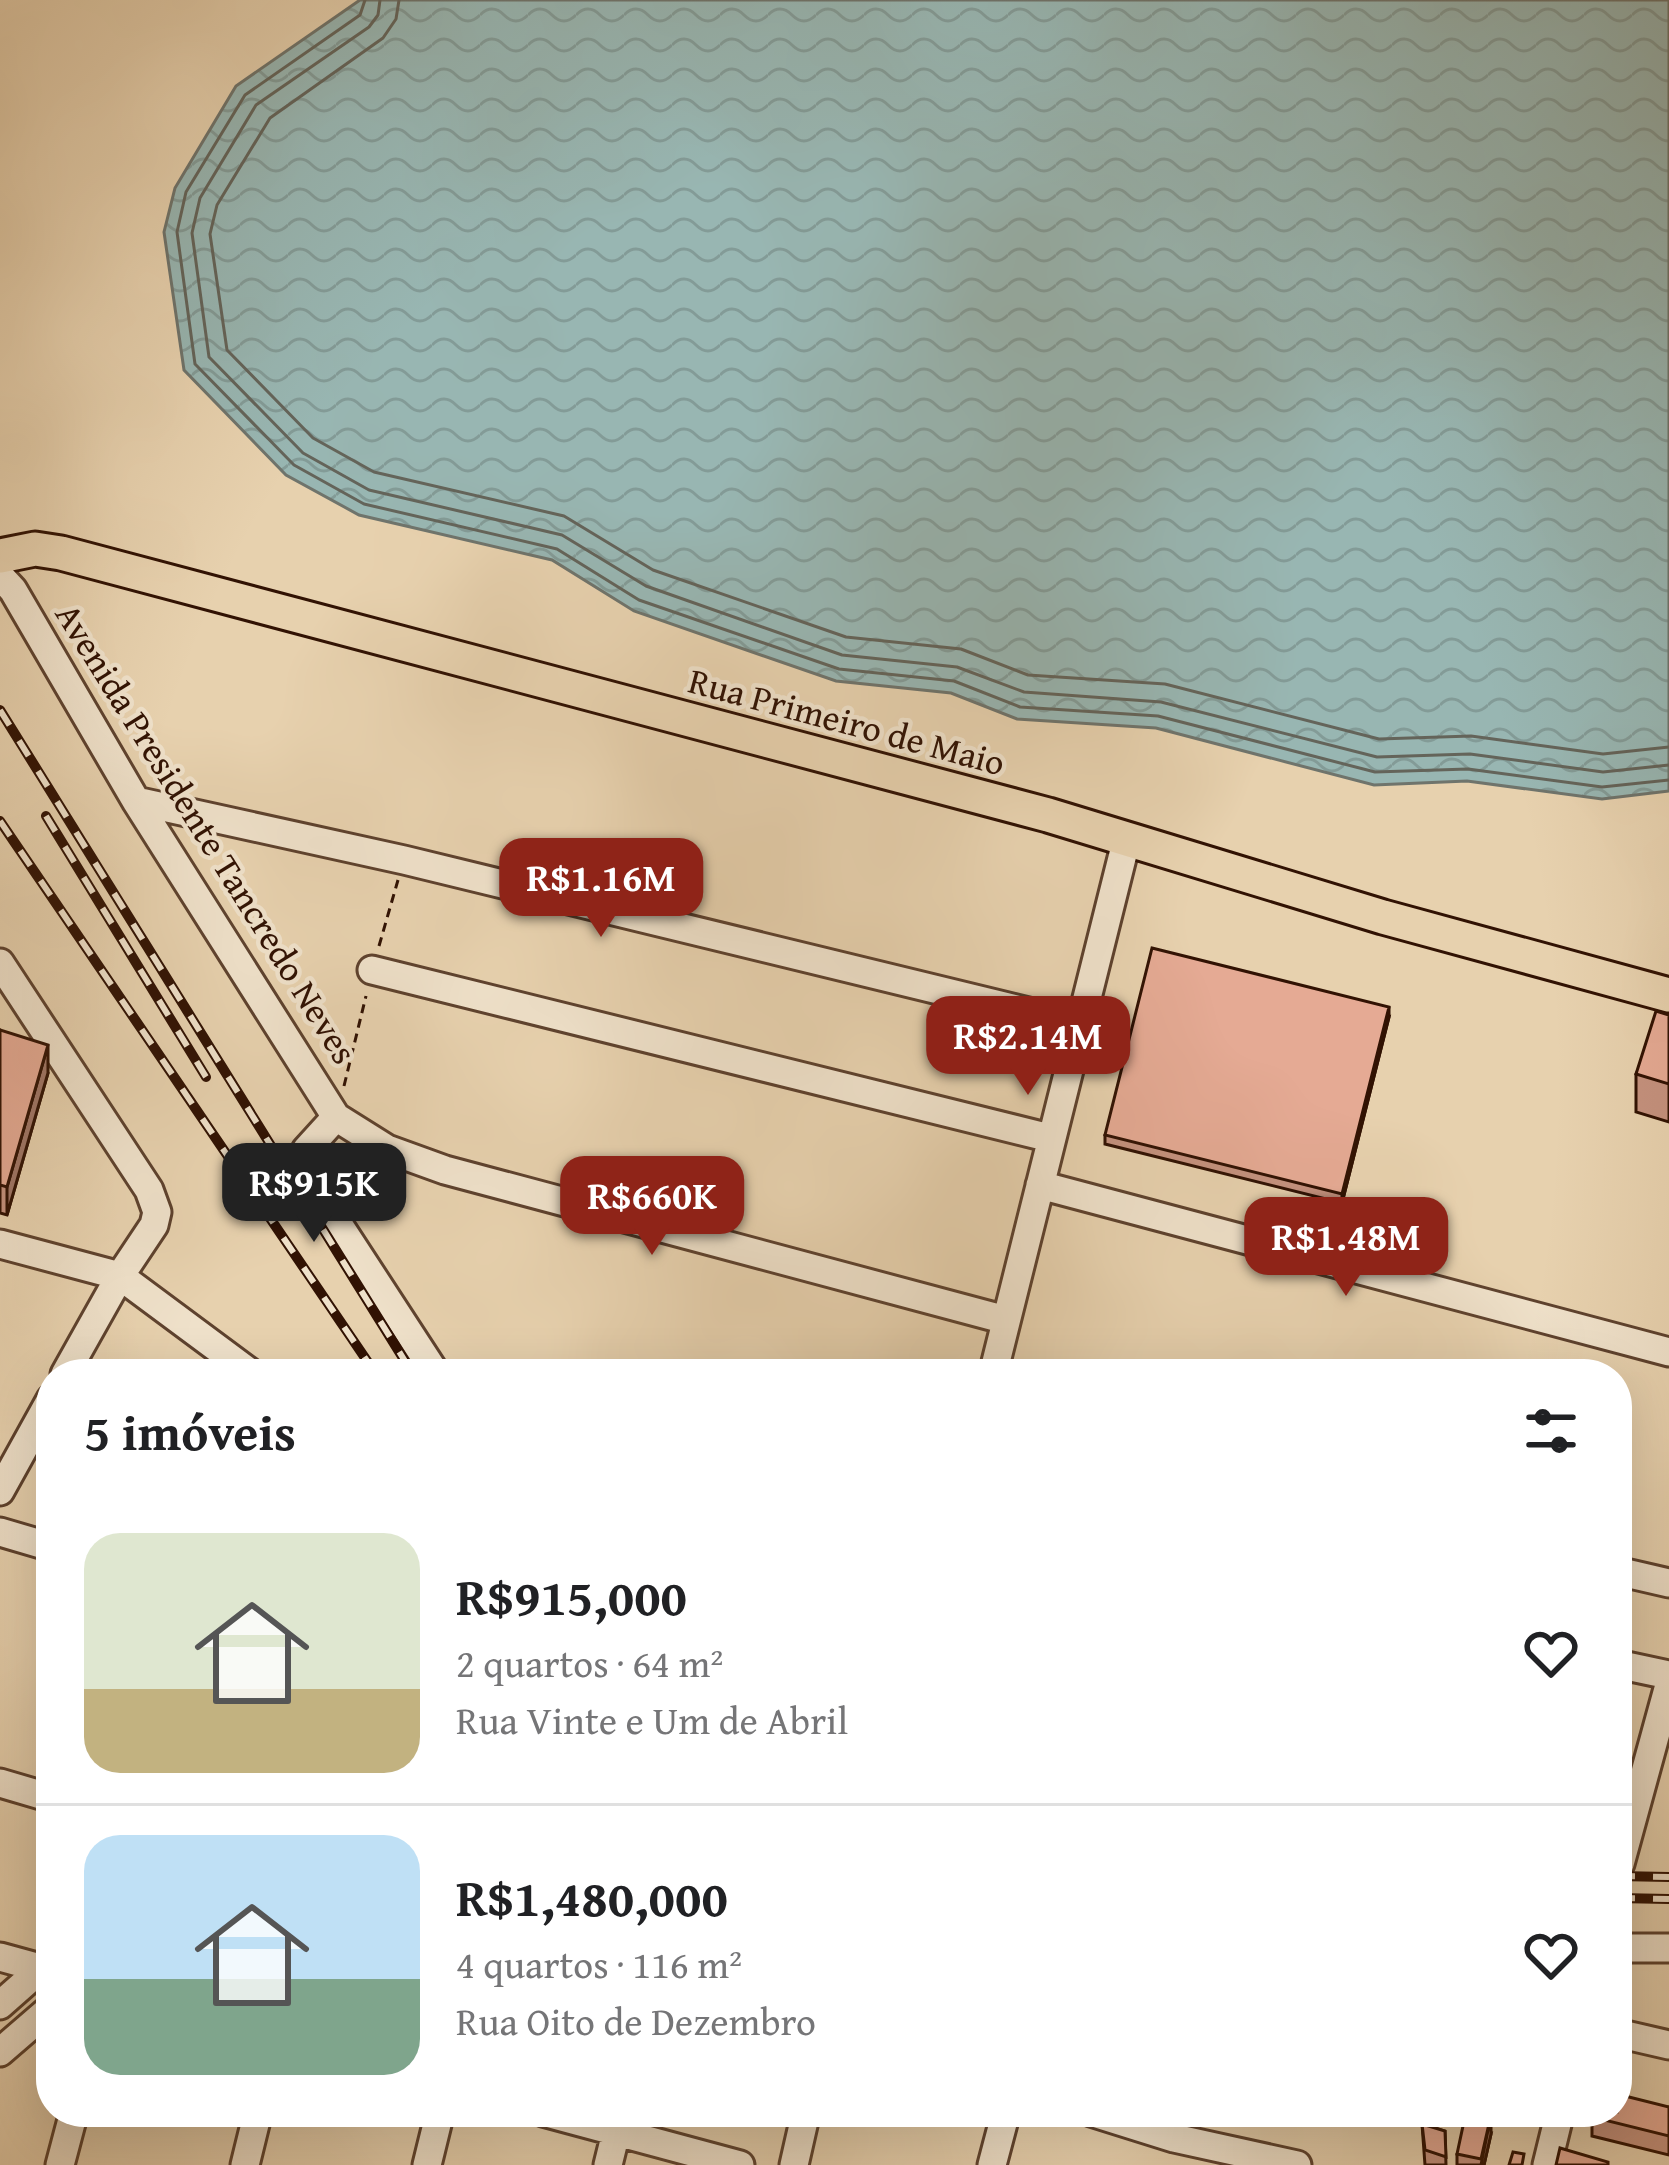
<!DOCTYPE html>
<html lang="pt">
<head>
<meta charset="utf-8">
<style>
	:root { --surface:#fff; --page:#f2f2f2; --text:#202124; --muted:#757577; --line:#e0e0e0; --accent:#8f2418 }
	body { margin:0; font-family:"Gentium Book Plus",serif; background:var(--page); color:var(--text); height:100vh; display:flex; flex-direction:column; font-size:45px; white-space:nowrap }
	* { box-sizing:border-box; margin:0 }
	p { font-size:39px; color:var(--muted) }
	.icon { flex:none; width:66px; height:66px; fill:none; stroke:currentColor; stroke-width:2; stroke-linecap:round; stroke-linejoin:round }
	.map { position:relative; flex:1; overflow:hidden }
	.details { position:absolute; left:36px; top:1359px; width:1596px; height:768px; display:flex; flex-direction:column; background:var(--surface); border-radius:48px; box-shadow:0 12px 48px #0002 }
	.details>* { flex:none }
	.price { position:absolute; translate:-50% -102px; padding:0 27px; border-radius:24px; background:var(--accent); color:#fff; font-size:39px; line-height:78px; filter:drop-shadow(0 3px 6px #0008) }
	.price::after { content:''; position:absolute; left:50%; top:72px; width:36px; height:27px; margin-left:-18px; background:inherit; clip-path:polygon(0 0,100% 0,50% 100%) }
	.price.selected { background:#222; color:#fff }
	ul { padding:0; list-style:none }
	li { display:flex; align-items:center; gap:36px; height:300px; padding:0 48px }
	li+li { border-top:3px solid var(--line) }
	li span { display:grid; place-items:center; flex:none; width:336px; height:240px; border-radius:36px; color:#555 }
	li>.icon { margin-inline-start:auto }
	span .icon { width:144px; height:144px; fill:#fffc; stroke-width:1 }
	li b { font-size:51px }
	h2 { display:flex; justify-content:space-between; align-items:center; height:144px; padding:0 48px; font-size:51px }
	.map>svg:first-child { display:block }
</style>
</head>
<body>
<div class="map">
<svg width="1669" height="2165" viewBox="0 0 1669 2165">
	<defs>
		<pattern id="water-waves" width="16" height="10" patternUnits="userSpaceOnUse" patternTransform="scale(3)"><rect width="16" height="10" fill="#98b6b2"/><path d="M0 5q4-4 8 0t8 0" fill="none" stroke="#839b97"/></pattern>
	</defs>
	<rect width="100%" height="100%" fill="#e7d1ae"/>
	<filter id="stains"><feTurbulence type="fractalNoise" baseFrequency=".00167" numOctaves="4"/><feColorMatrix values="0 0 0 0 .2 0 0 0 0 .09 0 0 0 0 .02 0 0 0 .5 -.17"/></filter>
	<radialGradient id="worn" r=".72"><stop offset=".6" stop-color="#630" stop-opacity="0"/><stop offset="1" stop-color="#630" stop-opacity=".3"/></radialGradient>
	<path fill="url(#water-waves)" stroke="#6f746c" stroke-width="3" d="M 360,0 L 1669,0 L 1669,791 L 1602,799 L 1467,781 L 1374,785 L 1156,728 L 1017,719 L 951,693 L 836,681 L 634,611 L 552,560 L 359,515 L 286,475 L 184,370 L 164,232 L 175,188 L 236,86 Z"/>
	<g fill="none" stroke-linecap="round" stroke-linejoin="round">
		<path stroke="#64645a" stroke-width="3" d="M 365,0 L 360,15 L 245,95 L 186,192 L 177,232 L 195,364 L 294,465 L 364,504 L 557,549 L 639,600 L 839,669 L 954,681 L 1020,707 L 1158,716 L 1375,772 L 1468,769 L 1602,787 L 1669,780
			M 380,0 L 378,15 L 369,27 L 256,105 L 200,198 L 192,233 L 209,357 L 303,453 L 369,490 L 562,535 L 646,586 L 842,655 L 957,667 L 1024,692 L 1161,702 L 1377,757 L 1470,754 L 1603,772 L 1669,765
			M 399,0 L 396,19 L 383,38 L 270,118 L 217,205 L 210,234 L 227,350 L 313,438 L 374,472 L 564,516 L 653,570 L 846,637 L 961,649 L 1028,675 L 1165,684 L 1379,739 L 1471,736 L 1603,754 L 1669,747"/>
		<defs>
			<path id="minor" d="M 0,576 L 13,590 L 136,801 L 336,1117 L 387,1149 L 445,1170 L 1006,1320
				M 136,801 L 404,860 L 1078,1024
				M 0,963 L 149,1190 L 157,1212 L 154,1225 L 120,1276 L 65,1374
				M 372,970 L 1050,1138
				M 336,1117 L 306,1150 L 305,1173 L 436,1374
				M 1040,1185 L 1669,1352
				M 0,1244 L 120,1276 L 252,1374
				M 993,1374 L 1127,838
				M 0,1491 L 51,1399
				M 0,1532 L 51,1547
				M 1617,1571 L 1669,1583
				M 1617,1664 L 1669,1675
				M 0,1783 L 51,1798
				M 1620,1864 L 1669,1685
				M 1617,1948 L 1669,1948
				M 0,1957 L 51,1971
				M 0,2005 L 51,1960
				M 1617,2033 L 1669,2045
				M 0,2052 L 51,2008
				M 543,2112 L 740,2165
				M 1091,2112 L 1174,2138 L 1297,2165
				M 60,2165 L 74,2112
				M 245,2165 L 258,2112
				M 427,2165 L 440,2112
				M 608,2165 L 621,2112
				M 794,2165 L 806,2112
				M 992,2165 L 1006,2112
				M 1547,2165 L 1560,2112"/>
			<path id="major" d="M 0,556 L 35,549 L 61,553 L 1048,815 L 1383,917 L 1669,995"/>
		</defs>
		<use href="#minor" stroke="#5e422e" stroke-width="33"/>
		<use href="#major" stroke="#311203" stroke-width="39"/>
		<path stroke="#311203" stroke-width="3" stroke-dasharray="9 6" stroke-linecap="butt" d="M 379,946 L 398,880
			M 344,1086 L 366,996"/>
		<use href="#minor" stroke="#efe1ca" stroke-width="27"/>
		<use href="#major" stroke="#e7d1ae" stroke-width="33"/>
		<defs>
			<path id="rail" d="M 0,710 L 413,1374
				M 46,816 L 206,1077
				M 0,821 L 376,1374
				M 1617,1876 L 1669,1877
				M 1617,1898 L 1669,1899"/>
		</defs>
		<use href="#rail" stroke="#311203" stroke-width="10"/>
		<use href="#rail" stroke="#efe1ca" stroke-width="6" stroke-dasharray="18" stroke-linecap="butt"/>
	</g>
	<path fill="#c5927f" stroke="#311203" stroke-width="3" d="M 1669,1015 L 1669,1122 L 1636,1112 L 1636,1074 Z
		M 1389,1017 L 1342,1203 L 1105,1144 L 1105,1135 Z
		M 0,1030 L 48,1073 L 7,1215 L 0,1213 Z
		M 1669,2107 L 1669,2155 L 1592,2136 L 1592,2117 Z
		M 1422,2124 L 1445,2131 L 1446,2165 L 1425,2165 Z
		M 1491,2134 L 1484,2165 L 1457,2165 L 1457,2154 Z"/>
	<path fill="#a07768" stroke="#311203" stroke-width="3" d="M 1389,1007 L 1389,1017 L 1342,1203 L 1342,1194 Z
		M 48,1045 L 48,1073 L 7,1215 L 7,1187 Z
		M 1491,2115 L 1491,2134 L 1484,2165 L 1481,2165 Z"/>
	<path fill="#e5aa94" stroke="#311203" stroke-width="3" d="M 1152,948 L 1389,1007 L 1342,1194 L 1105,1135 Z
		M 1656,1011 L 1669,1015 L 1669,1084 L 1636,1074 Z
		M 0,1030 L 48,1045 L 7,1187 L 0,1185 Z
		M 1617,2094 L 1669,2107 L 1669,2136 L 1592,2117 L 1593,2112 L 1617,2112 Z
		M 1466,2112 L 1491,2115 L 1481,2159 L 1457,2154 Z
		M 1422,2124 L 1445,2131 L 1446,2157 L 1425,2150 Z
		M 1560,2148 L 1608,2162 L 1608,2165 L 1556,2165 Z
		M 1513,2152 L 1524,2154 L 1522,2165 L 1509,2165 Z"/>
	<g text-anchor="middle" stroke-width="9" stroke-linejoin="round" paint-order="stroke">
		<g font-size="36" fill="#311203" stroke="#efe1ca">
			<text transform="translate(847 721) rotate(15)" y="13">Rua Primeiro de Maio</text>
			<text transform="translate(207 833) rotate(58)" y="13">Avenida Presidente Tancredo Neves</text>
		</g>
	</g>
	<rect width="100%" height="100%" filter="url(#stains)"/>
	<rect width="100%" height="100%" fill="url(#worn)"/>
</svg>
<b class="price" style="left:601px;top:940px">R$1.16M</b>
<b class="price" style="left:1028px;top:1098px">R$2.14M</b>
<b class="price selected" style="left:314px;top:1245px">R$915K</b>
<b class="price" style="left:652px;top:1258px">R$660K</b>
<b class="price" style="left:1346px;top:1299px">R$1.48M</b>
<section class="details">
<h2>5 imóveis<svg class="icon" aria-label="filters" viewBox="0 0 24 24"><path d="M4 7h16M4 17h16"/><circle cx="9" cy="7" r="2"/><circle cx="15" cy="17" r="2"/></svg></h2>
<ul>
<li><span style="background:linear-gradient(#dfe7d0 65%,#c2b280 0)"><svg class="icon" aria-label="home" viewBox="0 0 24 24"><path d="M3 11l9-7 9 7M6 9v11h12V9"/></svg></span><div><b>R$915,000</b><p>2 quartos · 64 m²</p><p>Rua Vinte e Um de Abril</p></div><svg class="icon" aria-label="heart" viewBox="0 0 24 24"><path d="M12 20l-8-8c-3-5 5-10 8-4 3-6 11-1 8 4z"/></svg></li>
<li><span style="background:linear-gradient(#bfe0f5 60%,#7fa58c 0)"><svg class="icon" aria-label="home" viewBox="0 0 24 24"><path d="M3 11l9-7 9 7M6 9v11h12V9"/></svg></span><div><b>R$1,480,000</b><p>4 quartos · 116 m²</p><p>Rua Oito de Dezembro</p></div><svg class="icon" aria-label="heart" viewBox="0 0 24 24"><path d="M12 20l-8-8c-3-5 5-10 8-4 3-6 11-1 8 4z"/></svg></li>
</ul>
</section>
</div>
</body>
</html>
